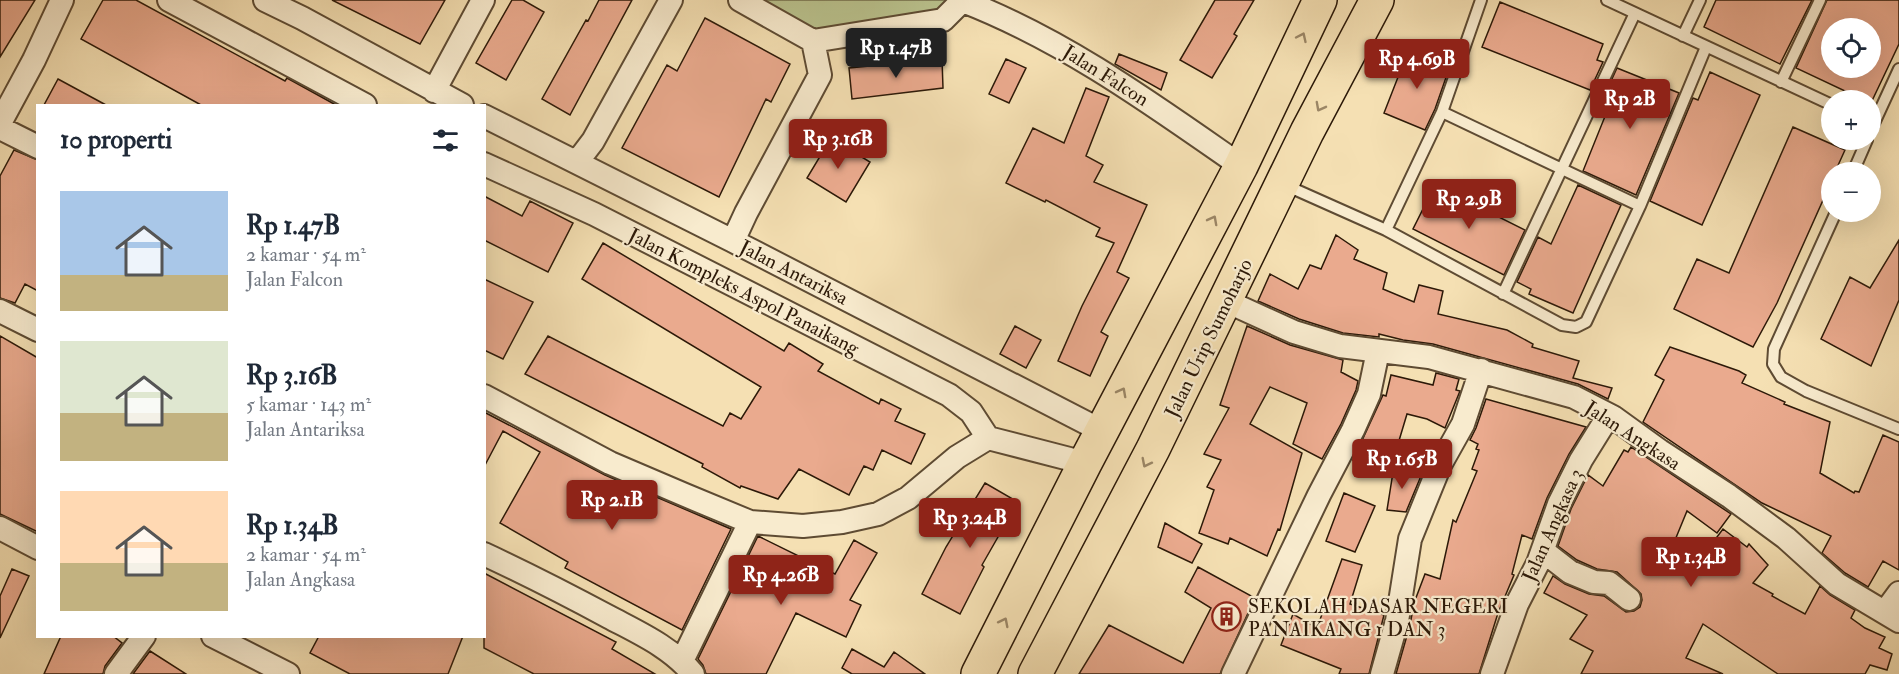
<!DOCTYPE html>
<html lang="id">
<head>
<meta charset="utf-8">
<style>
	:root { --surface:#fff; --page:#f6f6f7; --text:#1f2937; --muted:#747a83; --accent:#8f2418 }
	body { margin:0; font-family:"IM FELL Double Pica",serif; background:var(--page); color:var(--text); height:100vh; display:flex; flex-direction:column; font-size:22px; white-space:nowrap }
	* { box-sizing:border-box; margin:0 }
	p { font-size:20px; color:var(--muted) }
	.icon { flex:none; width:33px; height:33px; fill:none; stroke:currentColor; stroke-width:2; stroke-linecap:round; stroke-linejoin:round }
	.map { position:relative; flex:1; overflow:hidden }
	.panel { position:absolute; left:36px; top:104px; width:450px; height:534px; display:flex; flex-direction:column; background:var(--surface); border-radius:0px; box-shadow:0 6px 24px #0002 }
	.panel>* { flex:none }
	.controls { position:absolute; left:1821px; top:18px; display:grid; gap:12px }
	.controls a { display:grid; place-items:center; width:60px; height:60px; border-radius:50%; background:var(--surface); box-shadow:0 6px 24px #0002; font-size:30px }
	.price { position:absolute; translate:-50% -51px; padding:0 14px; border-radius:6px; background:var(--accent); color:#fff; font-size:20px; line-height:39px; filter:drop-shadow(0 2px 3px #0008) }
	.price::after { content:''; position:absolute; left:50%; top:36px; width:18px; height:14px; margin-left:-9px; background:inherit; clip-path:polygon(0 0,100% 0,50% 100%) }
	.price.selected { background:#222; color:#fff }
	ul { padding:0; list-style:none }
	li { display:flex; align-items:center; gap:18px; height:150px; padding:0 24px }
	li span { display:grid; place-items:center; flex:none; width:168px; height:120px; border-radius:0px; color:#555 }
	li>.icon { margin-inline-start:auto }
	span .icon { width:72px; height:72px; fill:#fffc; stroke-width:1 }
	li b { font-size:26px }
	h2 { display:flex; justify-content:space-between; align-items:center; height:72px; padding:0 24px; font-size:26px }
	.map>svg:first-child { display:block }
</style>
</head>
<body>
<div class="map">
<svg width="1899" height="674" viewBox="0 0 1899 674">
	<rect width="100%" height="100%" fill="#f5e0b3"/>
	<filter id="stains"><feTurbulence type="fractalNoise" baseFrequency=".00333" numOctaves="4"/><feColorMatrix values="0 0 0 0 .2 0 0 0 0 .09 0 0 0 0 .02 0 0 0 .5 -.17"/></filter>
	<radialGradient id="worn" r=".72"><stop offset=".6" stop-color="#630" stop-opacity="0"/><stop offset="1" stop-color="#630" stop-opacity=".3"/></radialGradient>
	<path fill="#bac38e" stroke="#736e4b" stroke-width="1.5" d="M 750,0 L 957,0 L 953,9 L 818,39 Z"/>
	<path fill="#eaaa8e" stroke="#2c1908" stroke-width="1.5" fill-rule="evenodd" d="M 0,0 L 35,0 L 0,57 Z
		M 103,0 L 136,0 L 285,81 L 287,78 L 336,105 L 201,105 L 81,39 Z
		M 332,0 L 445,0 L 420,44 Z
		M 512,0 L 523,0 L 544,12 L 506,80 L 476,63 Z
		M 599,0 L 632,0 L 570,115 L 542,99 L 586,20 L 588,21 Z
		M 1215,0 L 1254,0 L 1234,34 L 1237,36 L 1212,78 L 1180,60 Z
		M 1716,0 L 1812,0 L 1780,64 L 1704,27 Z
		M 1827,0 L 1899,0 L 1899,44 L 1870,105 L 1870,100 L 1864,100 L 1796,68 ZM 1832,28 L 1870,28 L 1870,68 L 1832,68 Z
		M 1500,2 L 1603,44 L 1597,60 L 1603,62 L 1590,90 L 1482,47 Z
		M 705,18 L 790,64 L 771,102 L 766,99 L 719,197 L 622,148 L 667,65 L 677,71 Z
		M 1409,49 L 1450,66 L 1435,109 L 1425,130 L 1384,113 Z
		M 1119,54 L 1167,73 L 1161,90 L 1115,64 Z
		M 942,59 L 943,88 L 852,99 L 849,68 Z
		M 1006,59 L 1026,68 L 1009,103 L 989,94 Z
		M 1617,68 L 1679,93 L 1636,195 L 1583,171 L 1612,99 L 1604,96 Z
		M 1710,72 L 1760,95 L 1702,225 L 1650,201 L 1693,98 L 1698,100 Z
		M 58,79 L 106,105 L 44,105 Z
		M 1086,88 L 1109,97 L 1086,156 L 1103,165 L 1094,182 L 1147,205 L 1117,272 L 1129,278 L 1101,332 L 1108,336 L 1090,376 L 1058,361 L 1082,306 L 1114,243 L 1096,236 L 1100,228 L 1046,200 L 1045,202 L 1006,183 L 1033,128 L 1064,143 Z
		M 1793,127 L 1845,150 L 1835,172 L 1832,172 L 1832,180 L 1777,303 L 1753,347 L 1674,309 L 1697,259 L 1729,273 Z
		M 831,138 L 870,162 L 846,202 L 807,178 Z
		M 14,150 L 38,160 L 38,291 L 25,284 L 15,303 L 0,298 L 0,176 Z
		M 1435,185 L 1525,230 L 1504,275 L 1413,229 Z
		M 1578,185 L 1621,205 L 1573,313 L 1529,294 L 1531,289 L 1517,282 L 1538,237 L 1551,244 Z
		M 484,196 L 522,216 L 530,201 L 573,223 L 548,272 L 484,240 Z
		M 1336,235 L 1358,250 L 1354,259 L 1387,273 L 1383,289 L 1414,302 L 1419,285 L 1443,291 L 1438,314 L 1507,330 L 1533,344 L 1532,347 L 1579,361 L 1573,378 L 1612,388 L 1608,399 L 1578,384 L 1433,344 L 1403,340 L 1379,334 L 1379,337 L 1343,333 L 1299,319 L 1258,301 L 1270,274 L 1298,289 L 1310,265 L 1321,269 Z
		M 1899,240 L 1899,300 L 1871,366 L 1821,339 L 1850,277 L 1870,288 Z
		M 603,243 L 784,351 L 789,343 L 823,364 L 818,371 L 879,404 L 881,399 L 901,409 L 895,421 L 925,434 L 911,464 L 882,450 L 873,470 L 864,466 L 849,495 L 799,469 L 778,499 L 741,486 L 740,488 L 702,467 L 703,464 L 525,374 L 548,336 L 723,426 L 730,413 L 741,419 L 761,387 L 582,279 Z
		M 484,279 L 533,302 L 503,359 L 484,350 Z
		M 1015,326 L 1041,340 L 1026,368 L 1000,354 Z
		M 1247,326 L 1290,345 L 1343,360 L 1341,372 L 1358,381 L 1356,390 L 1341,424 L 1322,459 L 1293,444 L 1307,403 L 1270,387 L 1250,424 L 1302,453 L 1280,530 L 1278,529 L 1267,556 L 1230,538 L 1228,544 L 1199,533 L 1214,490 L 1207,487 L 1221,460 L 1204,454 L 1229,408 L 1220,405 Z
		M 0,336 L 38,358 L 38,532 L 0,514 Z
		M 1670,347 L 1739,371 L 1746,375 L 1742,383 L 1785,402 L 1784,404 L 1830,422 L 1820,473 L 1854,493 L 1855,491 L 1859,492 L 1883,435 L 1899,442 L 1899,570 L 1883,561 L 1868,587 L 1845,573 L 1822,553 L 1831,536 L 1762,503 L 1643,422 L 1664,380 L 1655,375 Z
		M 1436,373 L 1459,379 L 1456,390 L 1460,391 L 1445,428 L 1427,419 L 1407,414 L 1389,474 L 1353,460 L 1383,395 L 1386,396 L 1391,375 L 1433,385 Z
		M 1486,399 L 1586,427 L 1569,454 L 1547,498 L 1532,539 L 1522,535 L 1512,574 L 1514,575 L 1498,613 L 1479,674 L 1396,674 L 1410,625 L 1414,603 L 1425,574 L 1440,579 L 1453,520 L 1456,522 L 1477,471 L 1472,469 L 1479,450 L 1476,449 L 1478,444 L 1470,440 L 1476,428 Z
		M 484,412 L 605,475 L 731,529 L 682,630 L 565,568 L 568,562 L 500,523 L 540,452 L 503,431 L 484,467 Z
		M 1631,447 L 1731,514 L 1717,533 L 1687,511 L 1673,545 L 1695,566 L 1723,529 L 1747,547 L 1749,544 L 1768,565 L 1753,583 L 1773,594 L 1772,596 L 1805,614 L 1820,586 L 1830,595 L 1855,610 L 1851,618 L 1865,628 L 1885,637 L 1879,648 L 1892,654 L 1887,670 L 1870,665 L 1865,674 L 1778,674 L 1703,624 L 1686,658 L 1723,674 L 1581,674 L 1593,651 L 1570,639 L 1587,615 L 1544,593 L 1553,576 L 1565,584 L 1589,594 L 1604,596 L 1626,612 L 1634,611 L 1640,607 L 1642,600 L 1641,594 L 1617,572 L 1597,569 L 1577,560 L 1558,546 L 1571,509 L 1588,475 L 1603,486 L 1624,450 L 1628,452 Z
		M 1394,466 L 1421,476 L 1406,512 L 1387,510 Z
		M 985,483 L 1018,502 L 982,565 L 984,567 L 960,614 L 922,594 L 946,547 Z
		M 1344,493 L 1375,506 L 1355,552 L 1326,541 Z
		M 1165,523 L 1202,544 L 1192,563 L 1158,547 Z
		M 758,536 L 835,574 L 854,540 L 877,553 L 850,600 L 861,605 L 846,637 L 796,613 L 766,674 L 706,674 L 703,665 L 698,659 Z
		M 1342,559 L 1362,565 L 1350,604 L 1384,615 L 1369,674 L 1339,674 L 1341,669 L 1281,645 L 1293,614 L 1317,628 Z
		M 1198,567 L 1255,598 L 1220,674 L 1079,674 L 1109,625 L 1183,663 L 1211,608 L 1185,592 Z
		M 12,569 L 29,576 L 0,638 L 0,596 Z
		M 484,573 L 616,642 L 612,649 L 655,674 L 534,674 L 484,648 Z
		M 61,636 L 113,636 L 122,643 L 105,666 L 103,674 L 44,674 Z
		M 319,636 L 463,636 L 448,674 L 350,674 L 310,653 Z
		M 852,649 L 884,667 L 894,652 L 925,674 L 852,674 L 842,668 Z
		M 150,651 L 186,674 L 133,674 Z"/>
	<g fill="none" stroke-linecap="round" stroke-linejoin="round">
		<defs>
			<path id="service" d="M 1607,0 L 1832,105
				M 1683,36 L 1700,0
				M 1781,82 L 1820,0
				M 1442,112 L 1640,206
				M 1870,132 L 1899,69
				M 1853,172 L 1867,140
				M 1285,185 L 1386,230 L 1562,325 L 1576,327 L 1586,322 L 1640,206 L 1706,47
				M 1836,212 L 1774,349 L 1773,364 L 1781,377 L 1806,391 L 1899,429
				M 1386,230 L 1442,112 L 1481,0
				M 1503,294 L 1635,13"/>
			<path id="minor" d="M 169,0 L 365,105
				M 265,0 L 302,18 L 462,105
				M 740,0 L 813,41
				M 963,1 C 1064,40 1152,104 1241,166
				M 434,91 L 483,0
				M 484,116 L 733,241 L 1102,431
				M 0,123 L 34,60 L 62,0
				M 0,128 L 38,147
				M 577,162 L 593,141 L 671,0
				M 484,164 L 594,214 L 949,395 L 971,412 L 988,438
				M 733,241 L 746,213 L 820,75 L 813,41 L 943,20 L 963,0
				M 1226,301 L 1294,332 L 1340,346 L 1429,357 L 1574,397 L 1613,417 L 1660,451 L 1729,496 L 1786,538 L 1837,584 L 1899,621
				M 0,311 L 38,330
				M 484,396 L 610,463 L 685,495 L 750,522 L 803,526 L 842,522 L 878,514 L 908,498 L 957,457 L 988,438 L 1085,463
				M 0,528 L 38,548
				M 1543,551 L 1570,572 L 1594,582 L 1609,583 L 1629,599
				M 484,554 C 527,574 568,595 609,617 C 639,633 671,647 693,674
				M 1885,612 L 1899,593
				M 213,636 L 288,674
				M 682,661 L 750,522
				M 116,674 L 144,636
				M 1233,674 L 1319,495 L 1353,430 L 1369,394 L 1378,351
				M 1382,674 L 1397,621 L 1410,539 L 1440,465 L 1463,424 L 1481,370
				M 1492,674 L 1517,604 L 1538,563 L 1559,504 L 1581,460 L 1609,415"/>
			<path id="trunk" d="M 978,674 L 1085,463 L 1241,166 L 1320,0
				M 1035,674 L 1153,449 L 1307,132 L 1377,0"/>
		</defs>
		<use href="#service" stroke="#5e4b33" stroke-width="14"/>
		<use href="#minor" stroke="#5e4b33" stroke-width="26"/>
		<use href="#trunk" stroke="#2c1908" stroke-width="36"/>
		<use href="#service" stroke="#f8ebce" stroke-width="10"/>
		<use href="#minor" stroke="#f8ebce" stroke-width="22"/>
		<use href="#trunk" stroke="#f5e0b3" stroke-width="33"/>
	</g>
	<defs><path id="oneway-chevron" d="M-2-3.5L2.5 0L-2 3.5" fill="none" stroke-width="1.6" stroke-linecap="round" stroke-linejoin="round" transform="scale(1.5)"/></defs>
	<g stroke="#9b8666">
		<use href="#oneway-chevron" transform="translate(1302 37) rotate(-65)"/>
		<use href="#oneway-chevron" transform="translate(1320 107) rotate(118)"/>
		<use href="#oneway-chevron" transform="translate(1213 220) rotate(-62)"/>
		<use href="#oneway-chevron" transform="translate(1122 392) rotate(-62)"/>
		<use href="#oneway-chevron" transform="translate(1146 463) rotate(117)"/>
		<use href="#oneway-chevron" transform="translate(1004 622) rotate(-63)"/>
	</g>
	<defs>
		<symbol id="building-ring" viewBox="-11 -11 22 22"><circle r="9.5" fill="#f8ebce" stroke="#8f2418" stroke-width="1.5"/><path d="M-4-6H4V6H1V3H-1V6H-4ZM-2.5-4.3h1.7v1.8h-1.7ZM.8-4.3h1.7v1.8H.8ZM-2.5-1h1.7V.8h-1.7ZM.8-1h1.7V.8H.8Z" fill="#8f2418"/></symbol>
	</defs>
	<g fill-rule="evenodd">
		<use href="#building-ring" x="1210" y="600" width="33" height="33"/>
	</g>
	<g text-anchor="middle" stroke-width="4.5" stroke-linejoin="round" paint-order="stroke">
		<g font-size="20" fill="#2c1908" stroke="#f8ebce">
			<text transform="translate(1106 75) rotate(32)" y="7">Jalan Falcon</text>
			<text transform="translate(794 272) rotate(27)" y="7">Jalan Antariksa</text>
			<text transform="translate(744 291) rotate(27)" y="7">Jalan Kompleks Aspol Panaikang</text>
			<text transform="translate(1208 338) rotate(-64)" y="7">Jalan Urip Sumoharjo</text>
			<text transform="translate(1633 435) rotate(33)" y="7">Jalan Angkasa</text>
			<text transform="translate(1552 525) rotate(-66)" y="7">Jalan Angkasa 3</text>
		</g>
		<g font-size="20" fill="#2c1908" stroke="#f8ebce" text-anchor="start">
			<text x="1248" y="613">SEKOLAH DASAR NEGERI<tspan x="1248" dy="23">PANAIKANG 1 DAN 3</tspan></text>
		</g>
	</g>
	<rect width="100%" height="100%" filter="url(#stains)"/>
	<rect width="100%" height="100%" fill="url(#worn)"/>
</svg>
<div class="controls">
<a><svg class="icon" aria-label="locate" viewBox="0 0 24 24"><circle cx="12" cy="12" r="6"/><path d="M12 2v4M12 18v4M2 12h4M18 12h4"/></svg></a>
<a>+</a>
<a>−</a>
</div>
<b class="price selected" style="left:896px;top:79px">Rp 1.47B</b>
<b class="price" style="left:1417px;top:90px">Rp 4.69B</b>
<b class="price" style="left:1630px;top:130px">Rp 2B</b>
<b class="price" style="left:838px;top:170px">Rp 3.16B</b>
<b class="price" style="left:1469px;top:230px">Rp 2.9B</b>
<b class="price" style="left:1402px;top:490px">Rp 1.65B</b>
<b class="price" style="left:612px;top:531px">Rp 2.1B</b>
<b class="price" style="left:970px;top:549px">Rp 3.24B</b>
<b class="price" style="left:1691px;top:588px">Rp 1.34B</b>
<b class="price" style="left:781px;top:606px">Rp 4.26B</b>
<section class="panel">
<h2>10 properti<svg class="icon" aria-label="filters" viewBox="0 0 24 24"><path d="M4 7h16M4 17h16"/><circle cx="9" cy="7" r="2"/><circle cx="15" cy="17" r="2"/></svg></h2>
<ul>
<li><span style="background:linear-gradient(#a9c7e8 70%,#c2b280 0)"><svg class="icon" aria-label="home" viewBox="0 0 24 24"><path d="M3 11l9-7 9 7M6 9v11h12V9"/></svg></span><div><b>Rp 1.47B</b><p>2 kamar · 54 m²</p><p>Jalan Falcon</p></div></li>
<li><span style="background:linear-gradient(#dfe7d0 60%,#c2b280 0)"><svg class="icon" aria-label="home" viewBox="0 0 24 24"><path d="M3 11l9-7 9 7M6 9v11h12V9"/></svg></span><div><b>Rp 3.16B</b><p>5 kamar · 143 m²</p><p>Jalan Antariksa</p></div></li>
<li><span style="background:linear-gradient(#ffd9b3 60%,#c2b280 0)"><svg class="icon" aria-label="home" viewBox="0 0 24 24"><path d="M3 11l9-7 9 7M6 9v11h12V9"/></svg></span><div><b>Rp 1.34B</b><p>2 kamar · 54 m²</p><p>Jalan Angkasa</p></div></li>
</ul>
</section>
</div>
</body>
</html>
